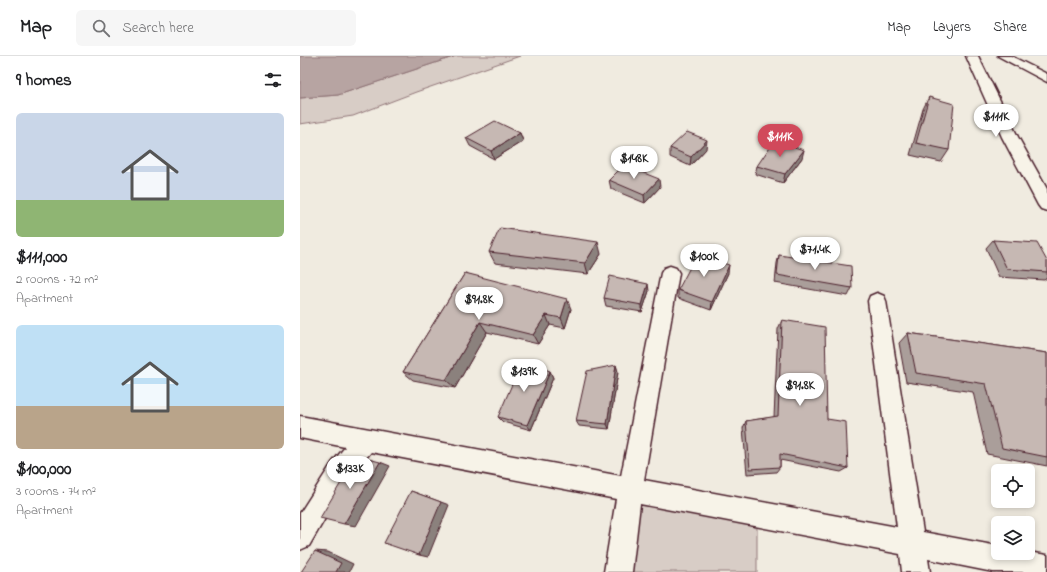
<!DOCTYPE html>
<html lang="en">
<head>
<meta charset="utf-8">
<style>
	:root { --surface:#fff; --page:#f6f6f6; --text:#202124; --muted:#757577; --line:#e0e0e0; --accent:#d1495b }
	body { margin:0; font-family:"Indie Flower",sans-serif; background:var(--page); color:var(--text); height:100vh; display:flex; flex-direction:column; font-size:15px; white-space:nowrap }
	* { box-sizing:border-box; margin:0 }
	p { font-size:13px; color:var(--muted) }
	.icon { flex:none; width:22px; height:22px; fill:none; stroke:currentColor; stroke-width:2; stroke-linecap:round; stroke-linejoin:round }
	.map { position:relative; flex:1; overflow:hidden }
	.panel { display:flex; flex-direction:column; background:var(--surface); width:300px }
	.panel>* { flex:none }
	.controls { position:absolute; left:691px; top:408px; display:grid; gap:8px }
	.controls a { display:grid; place-items:center; width:44px; height:44px; border-radius:6px; background:var(--surface); box-shadow:0 2px 6px #0003; font-size:20px }
	.price { position:absolute; translate:-50% -34px; padding:0 9px; border-radius:14px; background:#fff; color:#222; font-size:13px; line-height:26px; filter:drop-shadow(0 1px 2px #0008) }
	.price::after { content:''; position:absolute; left:50%; top:24px; width:12px; height:9px; margin-left:-6px; background:inherit; clip-path:polygon(0 0,100% 0,50% 100%) }
	.price.selected { background:var(--accent); color:#fff }
	ul { padding:0; list-style:none }
	li { display:grid; align-content:center; gap:8px; height:212px; padding:0 16px }
	li span { display:grid; place-items:center; height:124px; border-radius:6px; color:#555 }
	li>.icon { margin-inline-start:auto }
	span .icon { width:72px; height:72px; fill:#fffc; stroke-width:1 }
	li b { font-size:17px }
	h2 { display:flex; justify-content:space-between; align-items:center; height:48px; padding:0 16px; font-size:17px }
	header { display:flex; align-items:center; gap:24px; box-sizing:border-box; height:56px; padding:0 20px; background:var(--surface); border-bottom:1px solid var(--line) }
	header strong { font-size:19px }
	nav { display:flex; gap:22px; margin-inline-start:auto; font-size:14px }
	.search { width:280px; height:36px; background:var(--page); display:flex; align-items:center; gap:10px; box-sizing:border-box; padding:0 14px; border-radius:6px; color:var(--muted); font-size:15px }
	main { display:flex; flex:1; min-height:0 }
	.map>svg:first-child { display:block }
</style>
</head>
<body>
<header>
<strong>Map</strong>
<div class="search"><svg class="icon" aria-label="search" viewBox="0 0 24 24"><circle cx="10" cy="10" r="6"/><path d="M15 15l6 6"/></svg>Search here</div>
<nav><a>Map</a><a>Layers</a><a>Share</a></nav>
</header>
<main>
<section class="panel">
<h2>9 homes<svg class="icon" aria-label="filters" viewBox="0 0 24 24"><path d="M4 7h16M4 17h16"/><circle cx="9" cy="7" r="2"/><circle cx="15" cy="17" r="2"/></svg></h2>
<ul>
<li><span style="background:linear-gradient(#c9d6e8 70%,#8fb573 0)"><svg class="icon" aria-label="home" viewBox="0 0 24 24"><path d="M3 11l9-7 9 7M6 9v11h12V9"/></svg></span><div><b>$111,000</b><p>2 rooms · 72 m²</p><p>Apartment</p></div></li>
<li><span style="background:linear-gradient(#bfe0f5 65%,#b9a48a 0)"><svg class="icon" aria-label="home" viewBox="0 0 24 24"><path d="M3 11l9-7 9 7M6 9v11h12V9"/></svg></span><div><b>$100,000</b><p>3 rooms · 74 m²</p><p>Apartment</p></div></li>
</ul>
</section>
<div class="map">
<svg width="747" height="516" viewBox="0 0 747 516">
	<rect width="100%" height="100%" fill="#f0ebe0"/>
	<filter id="ink" filterUnits="userSpaceOnUse"><feTurbulence type="fractalNoise" baseFrequency=".025" numOctaves="2"/><feDisplacementMap in="SourceGraphic" scale="8" xChannelSelector="R" yChannelSelector="G"/><feConvolveMatrix kernelMatrix="1 2 1 2 8 2 1 2 1" color-interpolation-filters="sRGB"/></filter>
	<g filter="url(#ink)">
		<path fill="#d8cdc6" stroke="#917678" d="M 156,0 L 220,0 L 116,36 L 53,60 L 0,68 L 0,42 L 38,39 Z
			M 335,446 L 457,470 L 457,516 L 327,516 Z"/>
		<path fill="#b7a4a2" stroke="#8b6f72" d="M 0,0 L 156,0 L 38,39 L 0,42 Z"/>
		<g fill="none" stroke-linecap="round" stroke-linejoin="round">
			<defs>
				<path id="street" d="M 698,0 L 711,0 L 747,18 L 747,26 Z
					M 370,210 L 376,212 L 379,217 L 344,424 L 597,471 L 568,245 L 570,240 L 577,237 L 584,240 L 586,245 L 623,476 L 698,490 L 698,497 L 728,496 L 747,499 L 747,516 L 693,516 L 628,503 L 630,516 L 602,516 L 600,498 L 340,448 L 332,516 L 304,516 L 316,443 L 71,396 L 48,423 L 9,490 L 0,494 L 0,457 L 32,407 L 45,391 L 0,382 L 0,360 L 321,420 L 361,217 L 364,212 Z"/>
				<path id="secondary" d="M 666,0 L 678,0 L 718,81 L 747,133 L 747,155 L 741,153 L 738,149 L 702,81 Z"/>
			</defs>
			<use href="#street" stroke="#4a1f2b" stroke-width="3"/>
			<use href="#secondary" stroke="#4a1f2b" stroke-width="3"/>
			<use href="#street" fill="#f7f3e8" fill-rule="evenodd"/>
			<use href="#secondary" fill="#f7f3e8" fill-rule="evenodd"/>
		</g>
		<path fill="#aa9e9a" stroke="#4a1f2b" d="M 629,41 L 649,94 L 641,106 L 610,99 L 623,53 Z
			M 220,77 L 223,85 L 194,103 L 170,90 L 166,82 Z
			M 370,92 L 406,93 L 390,110 L 370,101 Z
			M 502,102 L 483,127 L 455,118 L 457,110 Z
			M 309,124 L 360,131 L 345,147 L 311,133 Z
			M 693,184 L 747,205 L 747,222 L 744,224 L 699,221 L 686,192 Z
			M 189,196 L 301,198 L 288,218 L 195,207 Z
			M 479,199 L 552,232 L 548,240 L 475,227 L 477,207 Z
			M 165,217 L 271,253 L 265,272 L 250,269 L 238,288 L 187,276 L 155,332 L 113,324 L 103,316 Z
			M 428,217 L 411,254 L 378,242 L 378,234 Z
			M 349,235 L 342,256 L 306,250 L 304,242 Z
			M 482,264 L 527,363 L 548,412 L 541,416 L 480,404 L 480,411 L 476,416 L 447,418 L 443,372 L 446,365 L 474,361 L 478,273 Z
			M 608,277 L 747,297 L 747,410 L 687,398 L 673,336 L 606,326 L 599,287 Z
			M 316,309 L 318,316 L 309,373 L 279,370 L 276,365 Z
			M 250,315 L 253,322 L 231,374 L 203,366 L 198,361 Z"/>
		<path fill="#8b817d" stroke="#4a1f2b" d="M 220,77 L 223,85 L 194,103 L 191,95 Z
			M 407,84 L 406,93 L 390,110 L 391,101 Z
			M 504,94 L 502,102 L 483,127 L 485,118 Z
			M 359,123 L 360,131 L 345,147 L 344,139 Z
			M 298,186 L 301,198 L 288,218 L 285,207 Z
			M 429,209 L 428,217 L 411,254 L 412,246 Z
			M 348,228 L 349,235 L 342,256 L 342,249 Z
			M 267,243 L 271,253 L 265,272 L 261,262 Z
			M 246,259 L 250,269 L 238,288 L 233,279 Z
			M 180,266 L 187,276 L 155,332 L 146,324 Z
			M 316,309 L 318,316 L 309,373 L 307,368 Z
			M 250,315 L 253,322 L 231,374 L 227,369 Z
			M 80,406 L 90,410 L 56,470 L 44,468 Z
			M 111,435 L 149,449 L 128,501 L 119,499 Z
			M 15,495 L 28,496 L 53,508 L 49,516 L 36,516 Z"/>
		<path fill="#c6b8b3" stroke="#4a1f2b" d="M 629,41 L 654,48 L 649,94 L 616,87 Z
			M 195,65 L 220,77 L 191,95 L 166,82 Z
			M 387,76 L 407,84 L 391,101 L 370,92 Z
			M 474,85 L 504,94 L 485,118 L 457,110 Z
			M 324,109 L 359,123 L 344,139 L 309,124 Z
			M 200,172 L 298,186 L 285,207 L 189,196 Z
			M 693,184 L 737,187 L 747,205 L 747,216 L 707,213 Z
			M 397,198 L 429,209 L 412,246 L 378,234 Z
			M 479,199 L 551,210 L 552,232 L 477,219 Z
			M 165,217 L 267,243 L 261,262 L 246,259 L 233,279 L 180,266 L 146,324 L 103,316 Z
			M 310,220 L 348,228 L 342,249 L 304,242 Z
			M 482,264 L 525,271 L 527,363 L 546,366 L 548,412 L 480,398 L 480,411 L 450,413 L 446,365 L 478,360 Z
			M 608,277 L 747,297 L 747,401 L 702,392 L 686,328 L 616,317 Z
			M 222,305 L 250,315 L 227,369 L 198,361 Z
			M 316,309 L 307,368 L 276,365 L 287,315 Z
			M 57,400 L 80,406 L 44,468 L 20,462 Z
			M 111,435 L 141,446 L 119,499 L 84,487 Z
			M 15,495 L 41,507 L 36,516 L 1,516 Z"/>
	</g>
</svg>
<div class="controls">
<a><svg class="icon" aria-label="locate" viewBox="0 0 24 24"><circle cx="12" cy="12" r="6"/><path d="M12 2v4M12 18v4M2 12h4M18 12h4"/></svg></a>
<a><svg class="icon" aria-label="layers" viewBox="0 0 24 24"><path d="M12 4l9 5-9 5-9-5zM3 14l9 5 9-5"/></svg></a>
</div>
<b class="price" style="left:696px;top:82px">$111K</b>
<b class="price selected" style="left:480px;top:102px">$111K</b>
<b class="price" style="left:334px;top:124px">$148K</b>
<b class="price" style="left:515px;top:215px">$71.4K</b>
<b class="price" style="left:404px;top:222px">$100K</b>
<b class="price" style="left:179px;top:265px">$91.8K</b>
<b class="price" style="left:224px;top:337px">$139K</b>
<b class="price" style="left:500px;top:351px">$91.8K</b>
<b class="price" style="left:50px;top:434px">$133K</b>
</div>
</main>
</body>
</html>
